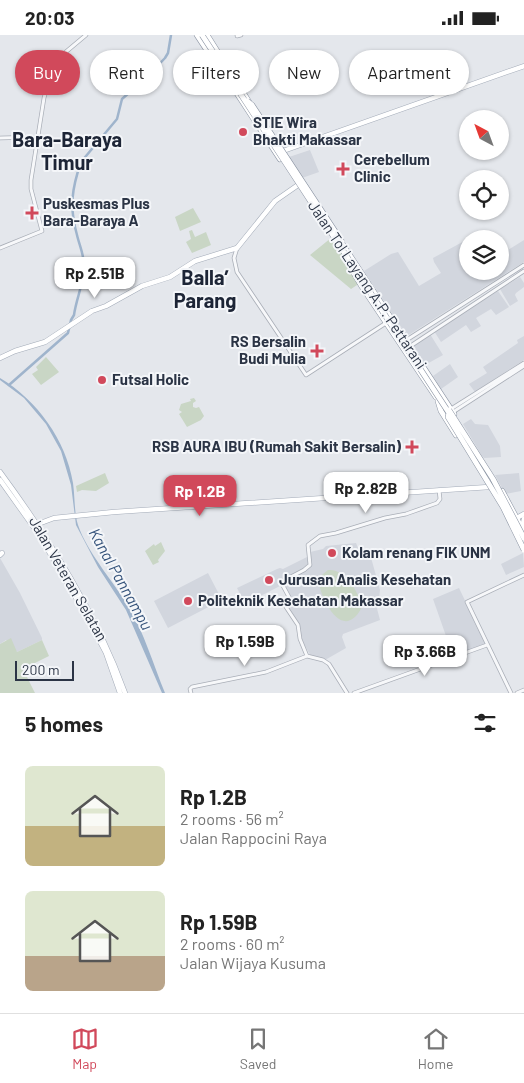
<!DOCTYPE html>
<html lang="en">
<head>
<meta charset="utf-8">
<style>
	:root { --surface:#fff; --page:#f6f6f6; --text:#222; --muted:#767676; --line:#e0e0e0; --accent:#d1495b }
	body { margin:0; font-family:Barlow,sans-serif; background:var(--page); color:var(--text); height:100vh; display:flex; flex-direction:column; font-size:19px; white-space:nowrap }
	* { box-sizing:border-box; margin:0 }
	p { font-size:16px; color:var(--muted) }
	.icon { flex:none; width:28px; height:28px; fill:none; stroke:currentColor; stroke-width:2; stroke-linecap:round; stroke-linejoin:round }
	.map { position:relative; height:658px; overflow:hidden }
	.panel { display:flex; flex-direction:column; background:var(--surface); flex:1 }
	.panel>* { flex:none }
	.top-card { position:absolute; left:15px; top:15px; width:495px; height:45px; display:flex; gap:10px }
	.needle { width:32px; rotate:319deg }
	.buttons { position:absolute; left:459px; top:75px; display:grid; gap:10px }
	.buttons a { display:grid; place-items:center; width:50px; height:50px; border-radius:50%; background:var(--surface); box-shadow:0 1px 4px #0004; font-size:25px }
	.scale { position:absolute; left:15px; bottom:12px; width:59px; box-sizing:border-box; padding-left:5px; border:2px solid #2b3445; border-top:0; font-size:14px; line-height:18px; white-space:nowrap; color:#2b3445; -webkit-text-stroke:4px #f4f6f9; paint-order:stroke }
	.price { position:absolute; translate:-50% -42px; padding:0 11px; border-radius:10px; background:#fff; color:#222; font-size:16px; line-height:32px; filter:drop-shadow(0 1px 2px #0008) }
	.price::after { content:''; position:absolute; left:50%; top:30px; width:15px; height:11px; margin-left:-8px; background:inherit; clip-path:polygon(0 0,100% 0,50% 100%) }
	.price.active { background:var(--accent); color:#fff }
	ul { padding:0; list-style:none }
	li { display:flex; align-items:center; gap:15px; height:125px; padding:0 25px }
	li span { display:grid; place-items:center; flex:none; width:140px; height:100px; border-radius:8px; color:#555 }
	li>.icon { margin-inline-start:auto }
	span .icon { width:60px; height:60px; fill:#fffc; stroke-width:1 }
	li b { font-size:21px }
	h2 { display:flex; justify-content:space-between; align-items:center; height:60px; padding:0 25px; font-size:21px }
	.tag { padding:0 18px; border-radius:22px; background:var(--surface); box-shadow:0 1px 4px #0004; font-size:18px; line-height:45px }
	.tag.active { background:var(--accent); color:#fff }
	.status { display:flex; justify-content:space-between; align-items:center; height:35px; padding:0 25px; background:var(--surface); direction:ltr }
	.status svg { height:14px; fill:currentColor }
	.menu { display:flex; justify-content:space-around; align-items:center; height:70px; border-top:1px solid var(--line); background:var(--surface); font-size:14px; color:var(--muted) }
	.menu a { display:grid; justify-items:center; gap:2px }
	.menu .active { color:var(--accent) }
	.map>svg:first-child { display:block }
</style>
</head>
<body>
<div class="status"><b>20:03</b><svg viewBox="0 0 49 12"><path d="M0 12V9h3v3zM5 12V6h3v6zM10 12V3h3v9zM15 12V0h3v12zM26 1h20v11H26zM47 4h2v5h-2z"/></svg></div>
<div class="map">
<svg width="524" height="658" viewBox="0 0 524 658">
	<rect width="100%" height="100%" fill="#e4e7ec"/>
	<path fill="#d2d6de" d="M 310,115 L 319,137 L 302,143 L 289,122 Z
		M 468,204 L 468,236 L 500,236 L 500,218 L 503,218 L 524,205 L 524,227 L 407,301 L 364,236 L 391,219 L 398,217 L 419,251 L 441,238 L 434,227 L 433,223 Z
		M 520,242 L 524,248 L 524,252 L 516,258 L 515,260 L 518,266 L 510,271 L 500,254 Z
		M 498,256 L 509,272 L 496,280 L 491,274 L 476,283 L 481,291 L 471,297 L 466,290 L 441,307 L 434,296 Z
		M 430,299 L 443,320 L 425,330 L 413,311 Z
		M 524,301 L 524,325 L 475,357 L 469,349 L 487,338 L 483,332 L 518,308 L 517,305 Z
		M 450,329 L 458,342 L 441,354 L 433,341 Z
		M 471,384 L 475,389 L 488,390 L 500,411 L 501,422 L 484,423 L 482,421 L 463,389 Z
		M 519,438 L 521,456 L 505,459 L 495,440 Z
		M 356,508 L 360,518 L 366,516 L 367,520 L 370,519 L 380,555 L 379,563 L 375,566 L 380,585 L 343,599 L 342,602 L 346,613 L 325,625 L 312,623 L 301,604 L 299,593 L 287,572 L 289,564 L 281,546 L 280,551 L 245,569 L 237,553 L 277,534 L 280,533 L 283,534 L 309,521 L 311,530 L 310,517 L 323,514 L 326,511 Z
		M 523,518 L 524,532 L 506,540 L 501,529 Z
		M 0,523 L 20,558 L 42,603 L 42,605 L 17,617 L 6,605 L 0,609 Z
		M 208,538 L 222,565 L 168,593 L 154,566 Z
		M 459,553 L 486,609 L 460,621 L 452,618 L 433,564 Z"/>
	<path fill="#c9d6c5" d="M 193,173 L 201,187 L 180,196 L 175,182 Z
		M 192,195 L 195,202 L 206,197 L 211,210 L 192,218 L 186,207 L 191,204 L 189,196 Z
		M 331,203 L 360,248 L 351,254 L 310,220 Z
		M 46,322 L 59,337 L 41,350 L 32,339 L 38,335 L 36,332 Z
		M 194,363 L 196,366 L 193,368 L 193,372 L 196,373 L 199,372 L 204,381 L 201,385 L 187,392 L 179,379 L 182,377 L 179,375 L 181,369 L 191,366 L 190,364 Z
		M 105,438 L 109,448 L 96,456 L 82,455 L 77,457 L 76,451 Z
		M 161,507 L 165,516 L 158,525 L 159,527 L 153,530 L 145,516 L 154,509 L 155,511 Z
		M 328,535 C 345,533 359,557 362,572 C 343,609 320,564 318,543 Z
		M 11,603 L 17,617 L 42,605 L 49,621 L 23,634 L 35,658 L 0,658 L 0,609 Z"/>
	<path fill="#9fb4cc" d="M 0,343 C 37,365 66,405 73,448 C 75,462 74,477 78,490 C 87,517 113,546 128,571 C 144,597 153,629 165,658 L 162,658 L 126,575 L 98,532 L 76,490 L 71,450 L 61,416 L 46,389 L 24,363 L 0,345 Z"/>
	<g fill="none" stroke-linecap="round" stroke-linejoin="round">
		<path stroke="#9fb4cc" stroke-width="2.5" d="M 9,350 L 68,298 L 71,285 L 74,280 C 76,264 85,245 84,230 C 84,220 79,209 77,200 C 69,172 72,153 81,127 L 117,84 L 122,64 L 148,41 L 165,23 L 168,18 L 171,0"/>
		<defs>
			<path id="minor" d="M 237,0 L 237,1 L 241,0
				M 0,103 L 37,102
				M 0,213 L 42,196 L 31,154 L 31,145 L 44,63 L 53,31 L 61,21 L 86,0
				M 237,213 L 234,223 L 237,237 L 306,340 L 386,288
				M 405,306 L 524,230
				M 409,312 L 524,236
				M 451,374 L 524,328
				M 453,377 L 524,331
				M 307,621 L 300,604 L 298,590 L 286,572 L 289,562 L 282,549 L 283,546 L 304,535 L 310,530 L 308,510 L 320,501 L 336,498 L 385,483 L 406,479 L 437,468 L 440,464 L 439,455
				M 307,621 L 323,625 L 329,629 L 347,658
				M 191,658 L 190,654 L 192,652 L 266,637 L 307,621
				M 354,658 L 487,610
				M 511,658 L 467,567 L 524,540
				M 517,658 L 524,655"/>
			<path id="major" d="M 283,116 L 524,31
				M 0,323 L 15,316 L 45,307 L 92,276 L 106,271 L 142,251 L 170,242 L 195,226 L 237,213 L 275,166 L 298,150
				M 0,437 C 50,505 96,578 125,658
				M 0,445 L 40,501 L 85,578 L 106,618 L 120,658
				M 515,484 L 524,479
				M 38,489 L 54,483 L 114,477 L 489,452
				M 522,493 L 524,484
				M 0,520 L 2,518"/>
			<path id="highway" d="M 197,0 L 227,46
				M 207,0 L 249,67
				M 227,43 L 280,124
				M 339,204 L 454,379
				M 345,223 L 361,250 L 436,362
				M 438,366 L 441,376 L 456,400
				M 502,456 L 524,497"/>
		</defs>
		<use href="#minor" stroke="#a9aeb7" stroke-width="4.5"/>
		<use href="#major" stroke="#a3abb8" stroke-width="5.5"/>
		<use href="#highway" stroke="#8b94a3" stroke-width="6"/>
		<use href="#minor" stroke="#f7f8fa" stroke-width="3"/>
		<use href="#major" stroke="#fff" stroke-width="4.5"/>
		<use href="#highway" stroke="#fff" stroke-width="5"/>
		<defs>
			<path id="highway-bridge" d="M 202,0 L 449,378 L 448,382 L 503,472 L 524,515
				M 247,66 L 252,70 L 342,207
				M 449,375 L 493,444 L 524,503"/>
		</defs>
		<use href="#highway-bridge" stroke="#8b94a3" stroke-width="6" stroke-linecap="butt"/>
		<use href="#highway-bridge" stroke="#fff" stroke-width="5"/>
	</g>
	<g fill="#d1495b" stroke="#f4f6f9" stroke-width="2">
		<circle cx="243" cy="97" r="5"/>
		<path d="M340.5 126.5h5v5h5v5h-5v5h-5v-5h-5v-5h5z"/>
		<path d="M29.5 170.5h5v5h5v5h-5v5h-5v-5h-5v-5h5z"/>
		<path d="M314.5 308.5h5v5h5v5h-5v5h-5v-5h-5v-5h5z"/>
		<circle cx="102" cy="345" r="5"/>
		<path d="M409.5 404.5h5v5h5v5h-5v5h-5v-5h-5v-5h5z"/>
		<circle cx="332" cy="518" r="5"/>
		<circle cx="269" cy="545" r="5"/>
		<circle cx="188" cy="566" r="5"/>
	</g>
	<g text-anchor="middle" stroke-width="4" stroke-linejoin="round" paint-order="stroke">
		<g font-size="15" font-weight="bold" fill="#2b3445" stroke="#f4f6f9" text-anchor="start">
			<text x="253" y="93">STIE Wira<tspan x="253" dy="17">Bhakti Makassar</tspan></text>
			<text x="354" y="130">Cerebellum<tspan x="354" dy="17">Clinic</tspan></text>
			<text x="43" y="174">Puskesmas Plus<tspan x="43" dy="17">Bara-Baraya A</tspan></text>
			<text x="306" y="312" text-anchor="end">RS Bersalin<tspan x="306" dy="17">Budi Mulia</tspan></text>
			<text x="112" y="350">Futsal Holic</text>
			<text x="401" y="417" text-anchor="end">RSB AURA IBU (Rumah Sakit Bersalin)</text>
			<text x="342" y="523">Kolam renang FIK UNM</text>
			<text x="279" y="550">Jurusan Analis Kesehatan</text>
			<text x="198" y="571">Politeknik Kesehatan Makassar</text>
		</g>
		<g font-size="15" fill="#2b3445" stroke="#f4f6f9">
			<text transform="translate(367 250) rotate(56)" y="5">Jalan Tol Layang A.P. Pettarani</text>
			<text transform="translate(68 544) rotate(60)" y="5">Jalan Veteran Selatan</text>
		</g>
		<g font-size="16" font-style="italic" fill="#34527a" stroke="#f4f6f9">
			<text transform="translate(121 544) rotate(61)" y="6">Kanal Pannampu</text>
		</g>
		<g font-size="20" font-weight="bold" fill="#1d2536" stroke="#f4f6f9">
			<text x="67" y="112">Bara-Baraya<tspan x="67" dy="23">Timur</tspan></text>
			<text x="205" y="250">Ballaʼ<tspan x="205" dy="23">Parang</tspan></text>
		</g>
	</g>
</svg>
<div class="buttons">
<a><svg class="needle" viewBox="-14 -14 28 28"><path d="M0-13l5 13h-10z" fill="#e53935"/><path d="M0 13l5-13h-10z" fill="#767676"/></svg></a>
<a><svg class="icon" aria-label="locate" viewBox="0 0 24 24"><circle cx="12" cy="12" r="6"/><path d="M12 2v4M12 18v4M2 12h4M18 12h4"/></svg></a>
<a><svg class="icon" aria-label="layers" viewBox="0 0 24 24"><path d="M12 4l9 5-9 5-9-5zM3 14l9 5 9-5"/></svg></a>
</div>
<div class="scale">200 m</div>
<b class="price" style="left:95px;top:264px">Rp 2.51B</b>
<b class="price" style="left:366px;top:479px">Rp 2.82B</b>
<b class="price active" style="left:200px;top:482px">Rp 1.2B</b>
<b class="price" style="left:245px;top:632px">Rp 1.59B</b>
<b class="price" style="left:425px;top:642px">Rp 3.66B</b>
<div class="top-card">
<a class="tag active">Buy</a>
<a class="tag">Rent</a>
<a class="tag">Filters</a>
<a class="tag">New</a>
<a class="tag">Apartment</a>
</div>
</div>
<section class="panel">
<h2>5 homes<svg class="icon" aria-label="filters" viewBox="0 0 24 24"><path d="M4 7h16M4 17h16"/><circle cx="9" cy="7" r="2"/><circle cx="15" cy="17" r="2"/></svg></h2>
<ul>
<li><span style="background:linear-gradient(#dfe7d0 60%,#c2b280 0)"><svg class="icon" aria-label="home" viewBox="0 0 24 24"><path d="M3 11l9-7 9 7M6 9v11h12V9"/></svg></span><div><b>Rp 1.2B</b><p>2 rooms · 56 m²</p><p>Jalan Rappocini Raya</p></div></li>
<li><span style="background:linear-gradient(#dfe7d0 65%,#b9a48a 0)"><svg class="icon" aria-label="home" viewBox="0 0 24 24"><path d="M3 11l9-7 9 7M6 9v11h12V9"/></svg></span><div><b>Rp 1.59B</b><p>2 rooms · 60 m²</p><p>Jalan Wijaya Kusuma</p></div></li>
</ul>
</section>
<nav class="menu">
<a class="active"><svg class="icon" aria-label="map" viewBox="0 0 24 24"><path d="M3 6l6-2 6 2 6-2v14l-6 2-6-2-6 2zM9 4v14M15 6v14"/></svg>Map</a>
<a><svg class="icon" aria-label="saved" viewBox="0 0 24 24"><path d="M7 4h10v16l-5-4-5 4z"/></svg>Saved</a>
<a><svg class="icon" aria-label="home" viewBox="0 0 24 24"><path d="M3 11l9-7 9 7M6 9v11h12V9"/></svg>Home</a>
</nav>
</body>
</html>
